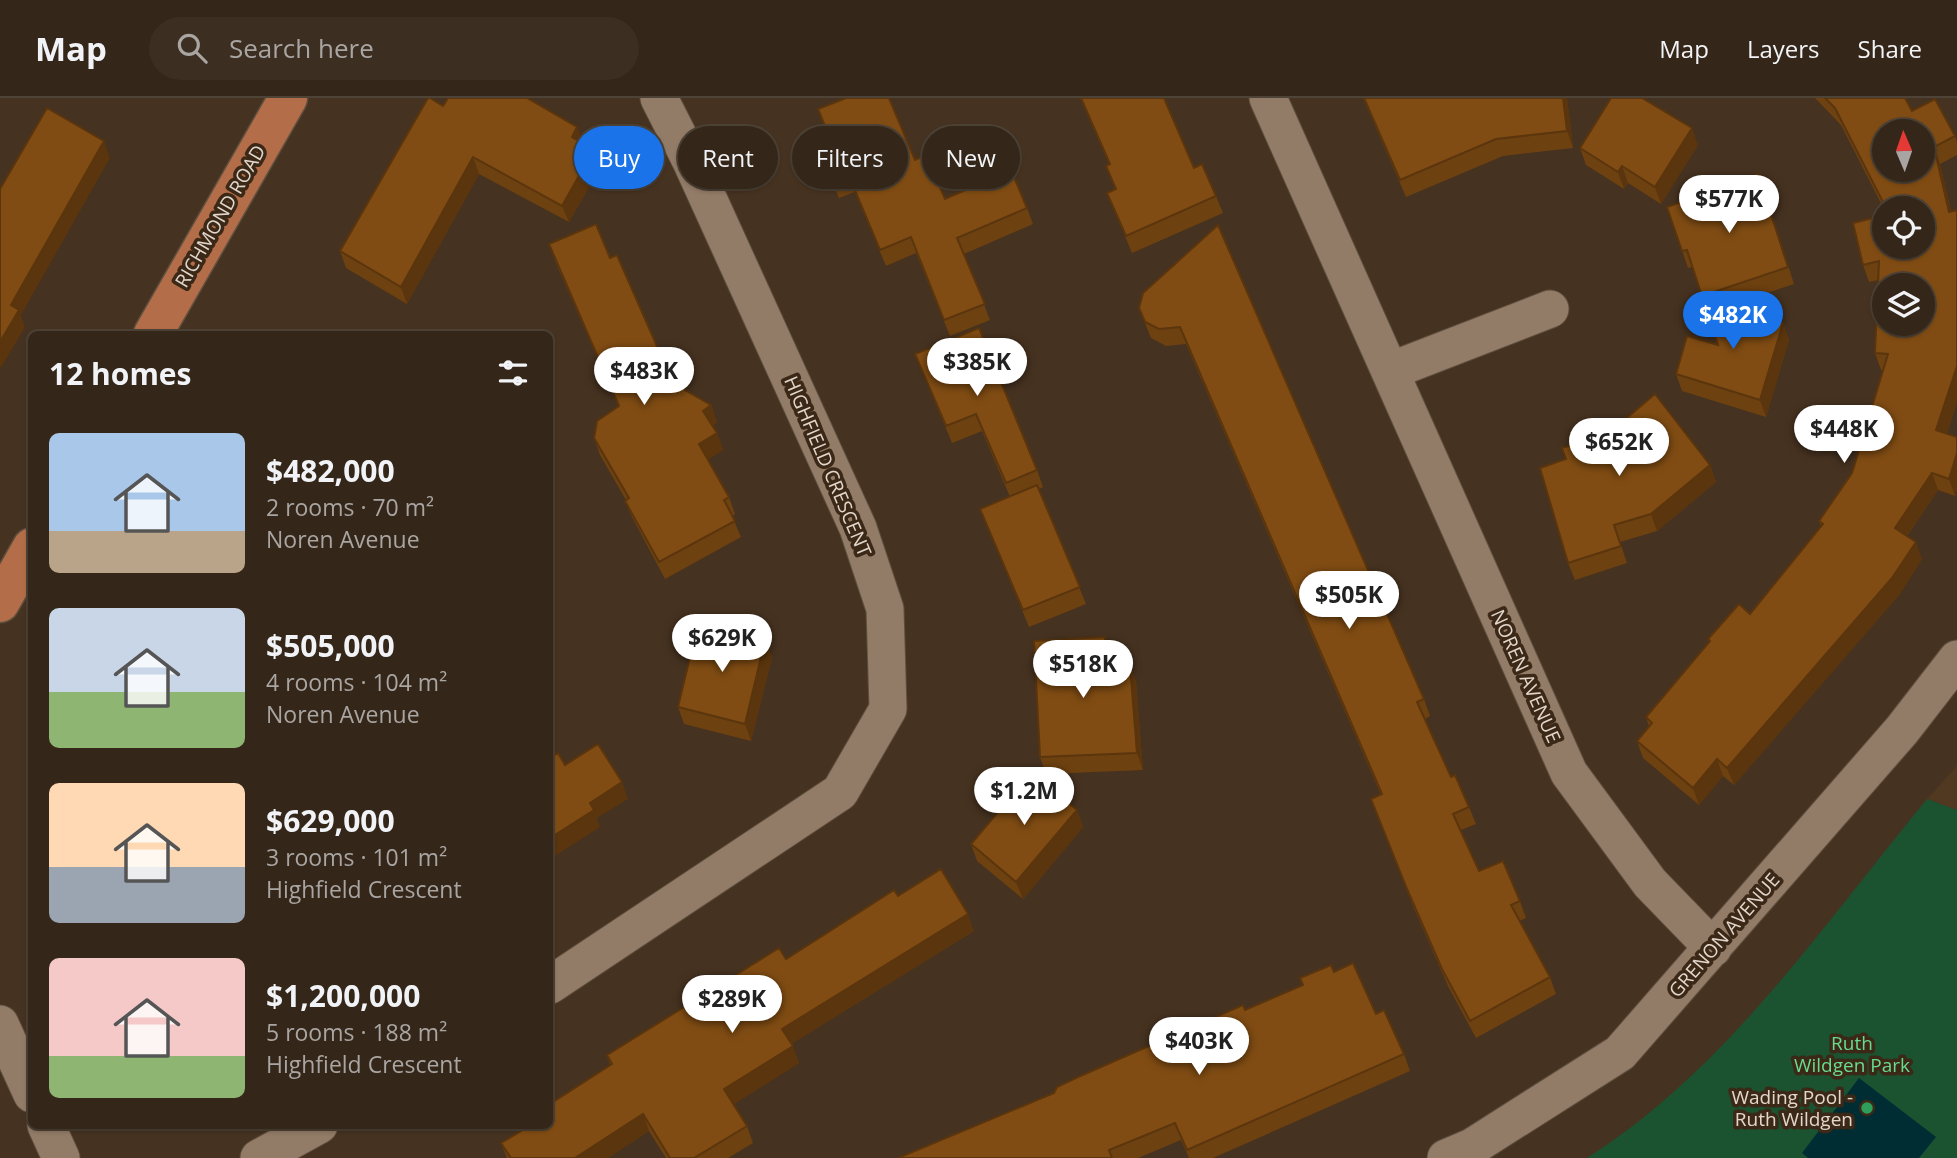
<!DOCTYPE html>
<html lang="en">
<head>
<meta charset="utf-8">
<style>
	:root { --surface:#342618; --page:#3c2e21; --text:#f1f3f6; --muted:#a9a5a2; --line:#4e4337; --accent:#1a73e8 }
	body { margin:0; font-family:"Open Sans",sans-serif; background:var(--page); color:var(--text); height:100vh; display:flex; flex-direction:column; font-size:26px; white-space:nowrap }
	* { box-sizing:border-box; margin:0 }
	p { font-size:23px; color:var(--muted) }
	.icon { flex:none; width:38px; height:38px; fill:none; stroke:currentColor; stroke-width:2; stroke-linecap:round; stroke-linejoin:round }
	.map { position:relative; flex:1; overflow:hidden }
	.drawer { position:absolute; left:28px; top:233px; width:525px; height:798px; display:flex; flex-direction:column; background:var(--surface); border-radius:10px; box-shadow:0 2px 5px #0004,0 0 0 2px var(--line) }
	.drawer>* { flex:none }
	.guide { position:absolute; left:574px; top:28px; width:665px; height:63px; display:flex; gap:14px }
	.needle { width:46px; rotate:358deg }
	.buttons { position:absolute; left:1872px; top:21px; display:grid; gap:14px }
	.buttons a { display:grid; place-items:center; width:63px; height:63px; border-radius:50%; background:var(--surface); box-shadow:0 2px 5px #0004,0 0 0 2px var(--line); font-size:35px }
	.price { position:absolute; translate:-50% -60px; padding:0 16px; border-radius:24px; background:#fff; color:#222; font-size:23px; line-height:46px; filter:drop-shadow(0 2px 4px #0008) }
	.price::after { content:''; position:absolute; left:50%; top:42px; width:21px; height:16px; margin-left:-10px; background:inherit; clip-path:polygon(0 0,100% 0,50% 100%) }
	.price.active { background:var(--accent); color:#fff }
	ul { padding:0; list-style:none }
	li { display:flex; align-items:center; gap:21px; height:175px; padding:0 21px }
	li span { display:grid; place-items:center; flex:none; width:196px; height:140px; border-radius:10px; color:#555 }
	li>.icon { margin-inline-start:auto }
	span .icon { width:84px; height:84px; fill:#fffc; stroke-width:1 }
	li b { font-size:30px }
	h2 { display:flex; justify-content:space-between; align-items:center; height:84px; padding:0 21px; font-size:30px }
	.chip { padding:0 24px; border-radius:32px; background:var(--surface); box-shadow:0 2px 5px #0004,0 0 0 2px var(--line); font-size:24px; line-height:63px }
	.chip.active { background:var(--accent); color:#fff }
	header { display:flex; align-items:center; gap:42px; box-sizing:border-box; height:98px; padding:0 35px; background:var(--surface); border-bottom:2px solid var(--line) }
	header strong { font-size:33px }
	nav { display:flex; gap:38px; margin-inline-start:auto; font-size:24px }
	.search { width:490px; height:63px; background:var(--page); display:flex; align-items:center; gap:18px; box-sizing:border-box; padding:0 24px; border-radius:38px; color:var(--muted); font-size:26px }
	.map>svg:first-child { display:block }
</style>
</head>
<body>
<header>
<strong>Map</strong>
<div class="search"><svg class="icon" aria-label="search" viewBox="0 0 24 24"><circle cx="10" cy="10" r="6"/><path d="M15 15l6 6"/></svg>Search here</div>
<nav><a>Map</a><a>Layers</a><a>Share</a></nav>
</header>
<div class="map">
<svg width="1957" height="1060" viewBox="0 0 1957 1060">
	<rect width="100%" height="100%" fill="#463220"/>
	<path fill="#513821" d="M 1957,668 L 1957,712 L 1927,701 Z"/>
	<path fill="#1b5330" d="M 1927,701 L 1957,712 L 1957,1060 L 1587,1060 C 1727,971 1823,827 1927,701 Z"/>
	<path fill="#002d34" d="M 1859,980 L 1936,1039 L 1919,1060 L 1808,1060 L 1802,1055 Z"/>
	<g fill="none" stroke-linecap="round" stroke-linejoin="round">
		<defs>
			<path id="minor" d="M 1268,0 L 1569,675 L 1650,785 L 1713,850
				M 1390,273 L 1550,211
				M 550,887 L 840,694 L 888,611 L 885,511 L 858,430 L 691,63 L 659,0
				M 0,926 L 32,996
				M 46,1027 L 61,1060
				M 259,1060 L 319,1027
				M 1446,1060 L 1472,1049 L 1620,955 L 1902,632 L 1957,561"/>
			<path id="primary" d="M 153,236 L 288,0
				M 0,505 L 32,449"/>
		</defs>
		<use href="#minor" stroke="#5f4f3f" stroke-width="39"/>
		<use href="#primary" stroke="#5f4f3f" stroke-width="41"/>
		<use href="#minor" stroke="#927b67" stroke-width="37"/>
		<use href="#primary" stroke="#b36d48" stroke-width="38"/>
	</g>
	<path fill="#6e4110" d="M 1080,0 L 1164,0 L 1194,70 L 1216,98 L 1223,115 L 1132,155 L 1107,95 L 1115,91 L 1106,68 L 1109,66 Z
		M 1363,0 L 1567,0 L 1573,50 L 1503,58 L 1406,99 Z
		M 1815,0 L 1905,0 L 1912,13 L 1955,38 L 1957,44 L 1957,57 L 1940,66 L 1951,113 L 1957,112 L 1957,304 L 1947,336 L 1957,339 L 1957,391 L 1955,398 L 1938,392 L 1907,438 L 1922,461 L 1899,497 L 1734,687 L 1723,678 L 1699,707 L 1643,660 L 1637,643 L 1649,628 L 1646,619 L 1709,544 L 1708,541 L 1750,516 L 1821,428 L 1819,423 L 1852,375 L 1883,272 L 1881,272 L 1875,255 L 1878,182 L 1869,184 L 1863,167 L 1923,110 L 1885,110 L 1885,113 L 1841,27 Z
		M 443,8 L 577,29 L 583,45 L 594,51 L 601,68 L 569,124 L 479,76 L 407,206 L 346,170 L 340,153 Z
		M 818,11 L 915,62 L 945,101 L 1027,110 L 1033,126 L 964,156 L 990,222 L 950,238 L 916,155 L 886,168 L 855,94 L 839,100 L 814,38 L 826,33 Z
		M 1698,47 L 1661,106 L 1628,85 L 1624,91 L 1586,67 L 1580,50 Z
		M 1764,92 L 1794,186 L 1728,208 L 1783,225 L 1789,242 L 1766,319 L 1682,293 L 1676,276 L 1718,247 L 1692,169 L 1688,170 L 1667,109 Z
		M 1218,127 L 1424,601 L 1430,618 L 1425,621 L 1451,679 L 1469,709 L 1476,726 L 1461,732 L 1479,773 L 1520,803 L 1526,820 L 1519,823 L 1550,879 L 1556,896 L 1476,940 L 1448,888 L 1413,808 L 1371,701 L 1381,697 L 1186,246 L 1166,248 L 1151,240 L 1139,210 Z
		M 549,146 L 610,160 L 671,280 L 685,292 L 711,307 L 717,324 L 712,328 L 717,335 L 723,352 L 708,361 L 729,399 L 735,416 L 732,418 L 741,439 L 665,481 L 632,419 L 625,403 L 626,402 L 600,357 L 594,340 L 619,309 L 555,163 Z
		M 915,256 L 1037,372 L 1043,389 L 1039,391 L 1086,506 L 1029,529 L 980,411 L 1010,399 L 982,333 L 952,345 Z
		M 1710,367 L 1716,384 L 1657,433 L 1620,444 L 1627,465 L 1575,482 L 1568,465 L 1540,370 Z
		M 1105,539 L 1111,556 L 1111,567 L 1130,567 L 1136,584 L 1143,672 L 1046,676 L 1040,659 Z
		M 765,542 L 772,559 L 751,643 L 684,626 L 678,609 Z
		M 1077,712 L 1083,729 L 1023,801 L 977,763 L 971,746 Z
		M 898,798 L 974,833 L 791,946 L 799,965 L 734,1006 L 747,1028 L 753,1045 L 728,1060 L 666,1060 L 649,1033 L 608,1060 L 507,1060 L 501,1045 L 520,1034 L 517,1027 L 610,967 L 607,957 L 786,861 Z
		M 1334,874 L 1376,916 L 1404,956 L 1410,973 L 1213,1060 L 1189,1060 L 1181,1042 L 1138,1060 L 898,1060 L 1054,995 Z"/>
	<path fill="#5a350d" d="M 1563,0 L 1567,0 L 1573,50 L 1567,33 Z
		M 577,29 L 584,46 L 572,39 Z
		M 1692,30 L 1698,47 L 1661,106 L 1655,89 Z
		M 104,43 L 110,60 L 21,217 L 25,229 L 1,270 L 0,267 L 0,244 L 11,207 Z
		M 1934,49 L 1940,66 L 1955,131 L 1949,114 Z
		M 594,51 L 601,68 L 569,124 L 562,108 Z
		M 473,59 L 479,76 L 407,206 L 401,189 Z
		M 1622,68 L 1628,85 L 1624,91 L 1618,74 Z
		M 1783,225 L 1789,242 L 1766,319 L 1760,302 Z
		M 1957,268 L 1957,304 L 1943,349 L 1936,332 Z
		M 711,307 L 717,324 L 709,330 L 703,313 Z
		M 717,335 L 723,352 L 706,363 L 699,346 Z
		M 1957,355 L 1957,391 L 1955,398 L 1949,381 Z
		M 1710,367 L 1716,384 L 1657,433 L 1651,416 Z
		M 1932,375 L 1938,392 L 1901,446 L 1895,430 Z
		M 1916,444 L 1922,461 L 1899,497 L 1734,687 L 1727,670 Z
		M 1105,539 L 1111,556 L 1112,584 L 1106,568 Z
		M 765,542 L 772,559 L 751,643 L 745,626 Z
		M 1130,567 L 1136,584 L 1143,672 L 1137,655 Z
		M 1717,661 L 1723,678 L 1699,707 L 1693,690 Z
		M 622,684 L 628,701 L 597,720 L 600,729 L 550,761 L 550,740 L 590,705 Z
		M 1077,712 L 1083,729 L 1023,801 L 1016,784 Z
		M 968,816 L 974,833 L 788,948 L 782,931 Z
		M 793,948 L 799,965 L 731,1008 L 724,991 Z
		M 643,1016 L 649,1033 L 608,1060 L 575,1060 Z"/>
	<path fill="#804c13" stroke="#5a350d" stroke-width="2" fill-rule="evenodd" d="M 428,0 L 430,0 L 443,8 L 448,0 L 527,0 L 577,29 L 572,39 L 594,51 L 562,108 L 473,59 L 401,189 L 340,153 Z
		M 846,0 L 889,0 L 915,62 L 926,57 L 945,101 L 1011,72 L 1027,110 L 957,140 L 985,206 L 944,222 L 911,139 L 880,152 L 849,78 L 834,84 L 814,38 L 827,33 L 818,11 Z
		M 1081,0 L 1164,0 L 1194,70 L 1202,66 L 1216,98 L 1126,138 L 1107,95 L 1116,91 L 1106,68 L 1110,66 Z
		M 1364,0 L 1563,0 L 1567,33 L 1496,41 L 1400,82 Z
		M 1611,0 L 1642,0 L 1692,30 L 1655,89 L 1622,68 L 1618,74 L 1580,50 Z
		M 1825,0 L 1905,0 L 1912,13 L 1935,1 L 1955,38 L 1934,49 L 1949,114 L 1957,112 L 1957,268 L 1936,332 L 1957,339 L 1957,355 L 1949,381 L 1932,375 L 1895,430 L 1916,444 L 1892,480 L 1727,670 L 1717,661 L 1693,690 L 1637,643 L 1652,625 L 1646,619 L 1710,543 L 1708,541 L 1739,506 L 1750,516 L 1823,426 L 1819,423 L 1852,375 L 1888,256 L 1875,255 L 1879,163 L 1863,167 L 1853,125 L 1885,117 L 1885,149 L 1923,149 L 1923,110 L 1886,110 L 1835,10 ZM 1885,33 L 1923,33 L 1923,72 L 1885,72 ZM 1885,187 L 1923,187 L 1923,226 L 1885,226 Z
		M 47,10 L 104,43 L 11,207 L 19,212 L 0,244 L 0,91 Z
		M 1758,76 L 1788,169 L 1702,198 L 1687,152 L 1682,153 L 1667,109 Z
		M 596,126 L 610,160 L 617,157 L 671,280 L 676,277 L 685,292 L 711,307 L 703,313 L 717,335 L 699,346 L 729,399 L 724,402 L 735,423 L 659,464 L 625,403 L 629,400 L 594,340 L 597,323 L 619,308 L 549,146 Z
		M 1218,127 L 1424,601 L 1417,604 L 1451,679 L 1455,677 L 1469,709 L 1453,716 L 1479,773 L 1503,763 L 1520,803 L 1511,807 L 1550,879 L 1470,923 L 1442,871 L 1407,791 L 1371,701 L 1382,696 L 1180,229 L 1159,231 L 1145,224 L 1139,210 L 1143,195 Z
		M 1703,200 L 1783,225 L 1760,302 L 1676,276 L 1687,238 L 1718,247 Z
		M 979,230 L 1037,372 L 1006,385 L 976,316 L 946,328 L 915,256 Z
		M 1655,296 L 1710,367 L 1651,416 L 1614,427 L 1621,448 L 1568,465 L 1540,370 L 1566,361 L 1562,350 L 1609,335 Z
		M 1037,387 L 1080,489 L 1023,512 L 980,411 Z
		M 698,526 L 765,542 L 745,626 L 678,609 Z
		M 1105,539 L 1106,568 L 1130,567 L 1137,655 L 1040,659 L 1034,543 Z
		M 598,646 L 622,684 L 590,705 L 594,712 L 550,740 L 550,660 L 558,655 L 565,667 Z
		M 1032,674 L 1077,712 L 1016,784 L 971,746 Z
		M 941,771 L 968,816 L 782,931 L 793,948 L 724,991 L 747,1028 L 694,1060 L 670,1060 L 643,1016 L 575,1060 L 511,1060 L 501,1045 L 521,1033 L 517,1027 L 550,1027 L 550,1006 L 612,966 L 607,957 L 779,850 L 786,861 L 894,792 L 898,798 Z
		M 1353,865 L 1376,916 L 1384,912 L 1404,956 L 1187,1052 L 1175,1025 L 1109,1052 L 1112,1060 L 898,1060 L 1054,995 L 1057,989 L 1078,979 L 1243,907 L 1245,912 L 1303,887 L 1300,880 L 1331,867 L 1334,874 Z"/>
	<circle fill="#2e9e5b" stroke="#3b2817" stroke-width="2.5" cx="1867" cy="1010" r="7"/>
	<g text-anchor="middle" stroke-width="7" stroke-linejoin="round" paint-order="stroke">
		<g font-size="19" fill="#e3d7cc" stroke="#3b2817">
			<text transform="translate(220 118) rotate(-60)" y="7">RICHMOND ROAD</text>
			<text transform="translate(828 368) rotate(67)" y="7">HIGHFIELD CRESCENT</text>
			<text transform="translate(1526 578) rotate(66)" y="7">NOREN AVENUE</text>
			<text transform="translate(1724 837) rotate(-49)" y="7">GRENON AVENUE</text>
		</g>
		<g font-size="19" fill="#68db8e" stroke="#3b2817">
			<text x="1852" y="952">Ruth<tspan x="1852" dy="22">Wildgen Park</tspan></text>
		</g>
		<g font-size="19" fill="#e3d7cc" stroke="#3b2817" text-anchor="end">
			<text x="1853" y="1006">Wading Pool -<tspan x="1853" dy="22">Ruth Wildgen</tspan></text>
		</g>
	</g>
</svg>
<div class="buttons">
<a><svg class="needle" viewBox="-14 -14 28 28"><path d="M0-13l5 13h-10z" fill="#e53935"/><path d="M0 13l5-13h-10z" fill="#a9a5a2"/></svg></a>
<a><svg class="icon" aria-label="locate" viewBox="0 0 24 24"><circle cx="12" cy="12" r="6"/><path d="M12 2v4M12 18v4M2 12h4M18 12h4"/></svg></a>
<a><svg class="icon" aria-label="layers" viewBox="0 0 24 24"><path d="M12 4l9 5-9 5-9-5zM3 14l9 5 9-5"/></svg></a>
</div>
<b class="price" style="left:1729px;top:137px">$577K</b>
<b class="price active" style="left:1733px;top:253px">$482K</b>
<b class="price" style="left:977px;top:300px">$385K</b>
<b class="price" style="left:644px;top:309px">$483K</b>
<b class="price" style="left:1844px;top:367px">$448K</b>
<b class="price" style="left:1619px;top:380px">$652K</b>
<b class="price" style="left:1349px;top:533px">$505K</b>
<b class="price" style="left:722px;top:576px">$629K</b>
<b class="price" style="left:1083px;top:602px">$518K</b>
<b class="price" style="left:1024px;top:729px">$1.2M</b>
<b class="price" style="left:732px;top:937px">$289K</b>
<b class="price" style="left:1199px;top:979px">$403K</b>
<div class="guide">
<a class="chip active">Buy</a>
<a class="chip">Rent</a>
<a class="chip">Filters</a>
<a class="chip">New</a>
</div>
<section class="drawer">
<h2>12 homes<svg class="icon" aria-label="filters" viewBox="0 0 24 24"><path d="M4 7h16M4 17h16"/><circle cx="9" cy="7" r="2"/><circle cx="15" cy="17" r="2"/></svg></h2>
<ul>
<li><span style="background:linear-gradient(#a9c7e8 70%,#b9a48a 0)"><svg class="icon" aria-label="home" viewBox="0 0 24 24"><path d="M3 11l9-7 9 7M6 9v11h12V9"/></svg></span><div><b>$482,000</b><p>2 rooms · 70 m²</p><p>Noren Avenue</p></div></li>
<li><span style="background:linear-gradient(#c9d6e8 60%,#8fb573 0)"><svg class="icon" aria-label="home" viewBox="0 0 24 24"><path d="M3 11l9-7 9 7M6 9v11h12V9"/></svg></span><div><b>$505,000</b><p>4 rooms · 104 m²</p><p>Noren Avenue</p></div></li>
<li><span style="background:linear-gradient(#ffd9b3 60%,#9aa5b1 0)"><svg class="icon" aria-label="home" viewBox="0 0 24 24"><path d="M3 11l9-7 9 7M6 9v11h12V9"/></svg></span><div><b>$629,000</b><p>3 rooms · 101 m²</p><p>Highfield Crescent</p></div></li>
<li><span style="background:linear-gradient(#f6c9c9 70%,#8fb573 0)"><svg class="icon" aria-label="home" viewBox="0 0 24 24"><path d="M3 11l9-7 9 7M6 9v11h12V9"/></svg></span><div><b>$1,200,000</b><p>5 rooms · 188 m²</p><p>Highfield Crescent</p></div></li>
</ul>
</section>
</div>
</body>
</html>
